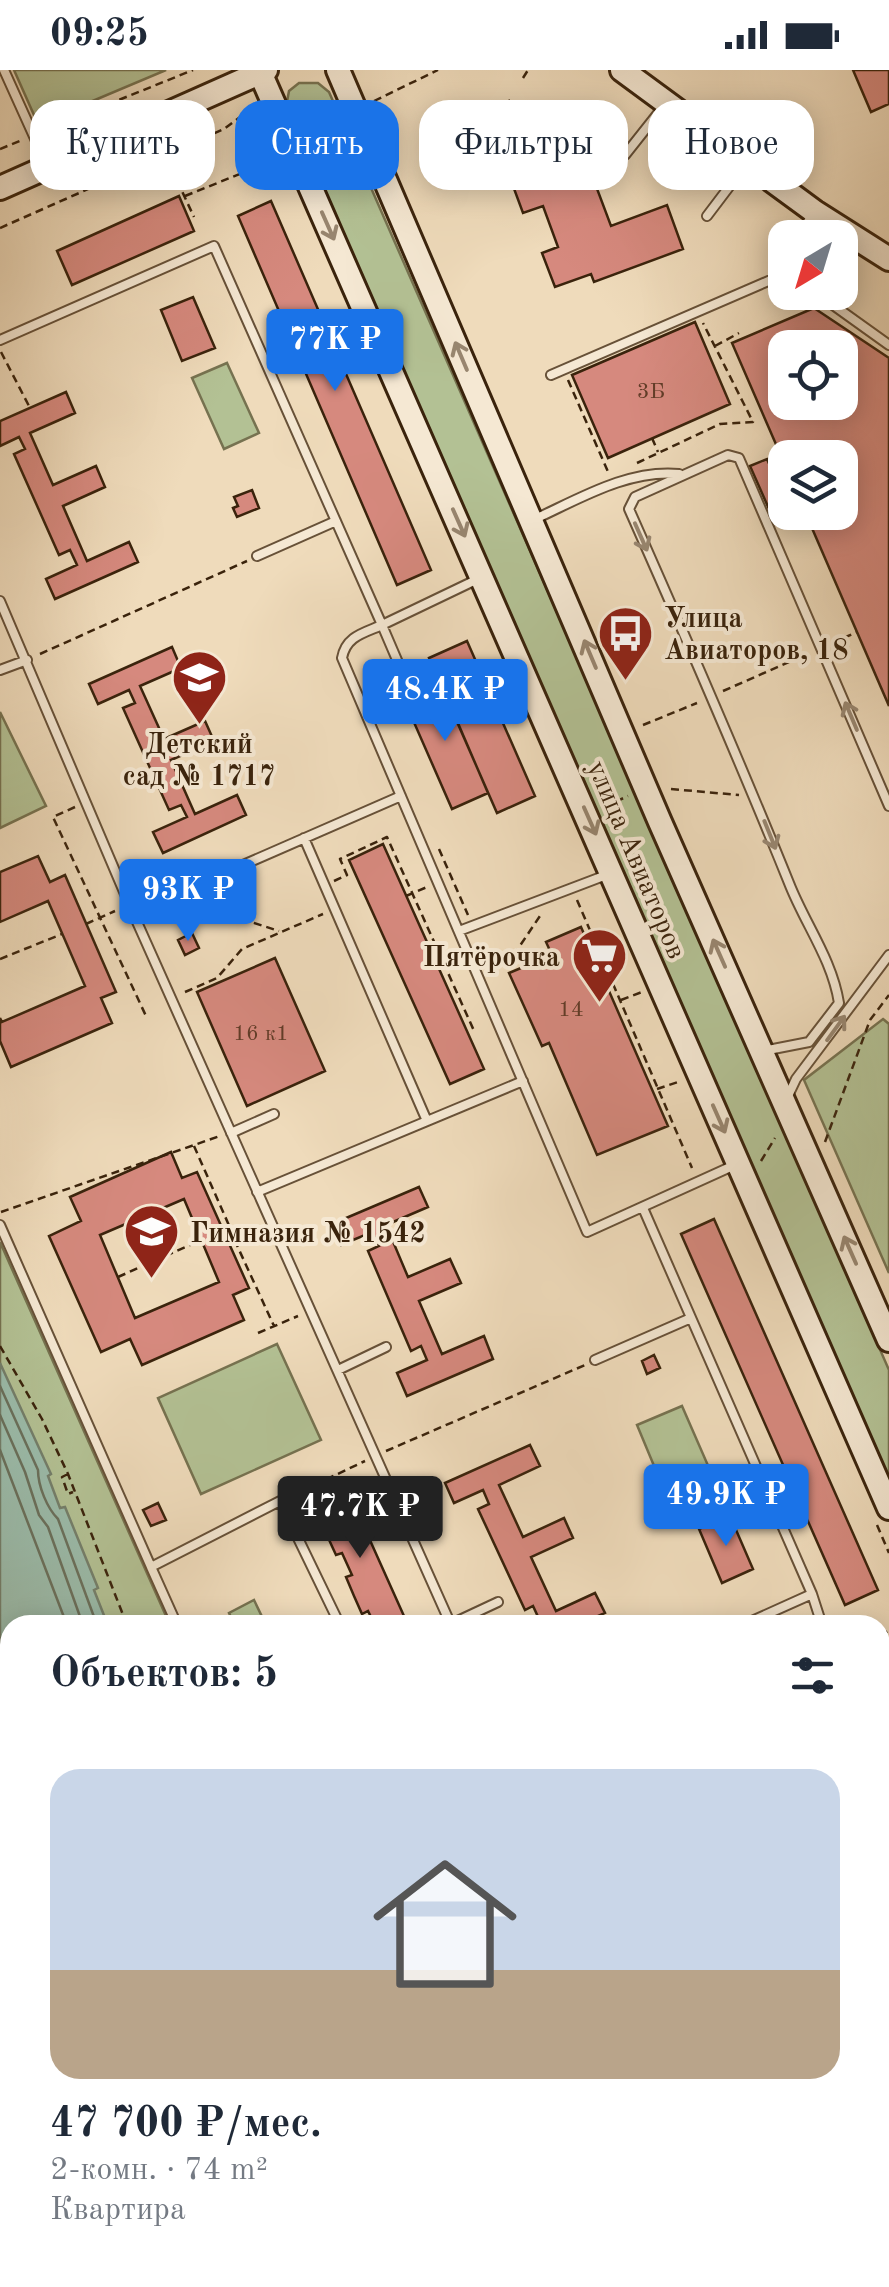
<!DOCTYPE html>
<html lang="ru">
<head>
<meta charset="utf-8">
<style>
	:root { --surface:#fff; --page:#f2f2f3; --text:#1f2937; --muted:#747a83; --line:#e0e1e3; --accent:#1a73e8 }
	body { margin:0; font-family:"Old Standard TT",serif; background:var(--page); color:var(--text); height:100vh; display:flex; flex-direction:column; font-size:38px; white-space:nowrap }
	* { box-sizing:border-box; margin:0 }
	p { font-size:32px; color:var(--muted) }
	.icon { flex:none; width:55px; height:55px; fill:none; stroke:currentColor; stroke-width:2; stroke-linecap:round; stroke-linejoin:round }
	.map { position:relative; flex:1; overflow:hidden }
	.sheet { position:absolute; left:0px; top:1545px; width:890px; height:672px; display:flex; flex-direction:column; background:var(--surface); border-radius:30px 30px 0 0; box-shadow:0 5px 25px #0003 }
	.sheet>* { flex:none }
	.guide { position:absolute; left:30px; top:30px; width:830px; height:90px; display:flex; gap:20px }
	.needle { width:65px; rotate:218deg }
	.tools { position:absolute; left:768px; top:150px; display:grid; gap:20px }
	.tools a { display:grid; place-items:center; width:90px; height:90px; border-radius:20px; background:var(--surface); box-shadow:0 5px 25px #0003; font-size:50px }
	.price { position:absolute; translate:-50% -85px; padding:0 22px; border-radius:10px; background:var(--accent); color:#fff; font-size:32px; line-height:65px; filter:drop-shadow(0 2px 5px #0008) }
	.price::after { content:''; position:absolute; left:50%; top:60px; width:30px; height:22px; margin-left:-15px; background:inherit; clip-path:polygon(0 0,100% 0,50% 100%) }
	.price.on { background:#222; color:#fff }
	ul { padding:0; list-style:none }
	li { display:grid; align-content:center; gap:20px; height:530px; padding:0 50px }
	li+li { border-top:2px solid var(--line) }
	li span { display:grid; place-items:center; height:310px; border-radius:30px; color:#555 }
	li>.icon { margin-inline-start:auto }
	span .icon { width:180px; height:180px; fill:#fffc; stroke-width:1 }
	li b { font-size:42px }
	h2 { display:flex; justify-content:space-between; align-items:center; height:120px; padding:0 50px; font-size:42px }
	.tag { padding:0 35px; border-radius:30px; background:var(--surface); box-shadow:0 5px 25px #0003; font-size:35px; line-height:90px }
	.tag.on { background:var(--accent); color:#fff }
	.status { display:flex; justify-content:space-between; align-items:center; height:70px; padding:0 50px; background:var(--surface); direction:ltr }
	.status svg { height:28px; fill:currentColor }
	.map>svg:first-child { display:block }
</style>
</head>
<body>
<div class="status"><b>09:25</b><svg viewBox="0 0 49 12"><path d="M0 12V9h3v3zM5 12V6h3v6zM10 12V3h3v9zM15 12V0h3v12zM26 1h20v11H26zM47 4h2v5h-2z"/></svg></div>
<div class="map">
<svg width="889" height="2217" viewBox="0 0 889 2217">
	<rect width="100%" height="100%" fill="#efdbbb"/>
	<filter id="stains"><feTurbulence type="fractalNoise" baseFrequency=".002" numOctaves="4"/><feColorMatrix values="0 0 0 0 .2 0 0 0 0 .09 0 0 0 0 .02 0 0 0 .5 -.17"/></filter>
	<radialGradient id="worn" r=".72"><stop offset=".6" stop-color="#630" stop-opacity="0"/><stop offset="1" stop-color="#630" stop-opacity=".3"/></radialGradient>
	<path fill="#b3c194" stroke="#767250" stroke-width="2.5" d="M 14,0 L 166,0 L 38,54 Z
		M 299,13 L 318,13 L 329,22 L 889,1300 L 889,1414 L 286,37 L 289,21 Z
		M 227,293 L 259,363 L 224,379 L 192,308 Z
		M 0,642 L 46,736 L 0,758 Z
		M 883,949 L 889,954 L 889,1203 L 804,1010 Z
		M 0,1172 L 170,1555 L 10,1555 L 10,1735 L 0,1726 Z
		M 277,1274 L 321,1370 L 201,1424 L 158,1328 Z
		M 682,1336 L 713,1407 L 667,1427 L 637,1355 Z
		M 254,1530 L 266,1555 L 235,1555 L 229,1543 Z
		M 0,1774 L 10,1779 L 10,1829 L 0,1840 Z
		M 0,2058 L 10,2070 L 10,2114 L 0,2119 Z
		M 262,2208 L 506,2208 L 510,2217 L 269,2217 Z"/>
	<path fill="#9bbcab" stroke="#747f6b" stroke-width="2.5" d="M 0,1293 L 51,1404 L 48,1406 L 60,1438 L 65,1437 L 98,1518 L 94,1520 L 107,1553 L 112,1555 L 10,1555 L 10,1660 L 0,1657 Z"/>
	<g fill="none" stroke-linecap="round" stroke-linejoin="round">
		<path stroke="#6a705c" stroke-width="2.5" d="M 0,1316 L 38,1400 C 38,1416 47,1438 58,1449 L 97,1555
			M 0,1345 L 25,1402 L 39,1445 L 48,1457 L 83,1555
			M 0,1380 L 67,1555"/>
	</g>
	<path fill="#d6897e" stroke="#3a230c" stroke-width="2.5" fill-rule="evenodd" d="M 853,0 L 889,0 L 889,34 L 871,42 Z
		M 509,31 L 512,40 L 528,34 L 551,96 L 584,84 L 611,156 L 667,135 L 683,179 L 594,212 L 591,204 L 555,217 L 542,183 L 558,177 L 543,136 L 523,143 L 485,40 Z
		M 179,126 L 194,161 L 72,215 L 57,181 Z
		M 271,131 L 431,500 L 397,515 L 238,146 Z
		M 193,227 L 215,278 L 182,291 L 161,240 Z
		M 814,238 L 889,288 L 889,636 L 805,442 L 840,442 L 840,388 L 785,388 L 785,395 L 732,273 ZM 785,278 L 840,278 L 840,332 L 785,332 Z
		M 695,252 L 730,334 L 608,388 L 572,305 Z
		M 66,322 L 75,343 L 30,363 L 53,415 L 96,396 L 105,417 L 63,436 L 87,491 L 129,472 L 138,492 L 55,529 L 46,509 L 77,495 L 70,480 L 59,485 L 14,384 L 25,379 L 19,367 L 0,376 L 0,351 Z
		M 767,389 L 785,430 L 786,442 L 773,448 L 750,396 Z
		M 252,420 L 259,438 L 237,447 L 233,438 L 238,436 L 234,427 Z
		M 467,571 L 535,726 L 497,743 L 429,588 Z
		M 172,577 L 181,598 L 140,616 L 164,669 L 205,651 L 214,671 L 171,690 L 195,744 L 237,725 L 246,745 L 163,783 L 153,762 L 187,747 L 181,735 L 169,740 L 123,638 L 135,633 L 129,620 L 98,634 L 89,614 Z
		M 439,609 L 488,723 L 452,739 L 402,625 Z
		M 383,774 L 484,999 L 450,1014 L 349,790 Z
		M 38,786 L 50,812 L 65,805 L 116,922 L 101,928 L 112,953 L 11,997 L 0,971 L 0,948 L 2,952 L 85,916 L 48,831 L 0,852 L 0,802 Z
		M 581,857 L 668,1056 L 597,1085 L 549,973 L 542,976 L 509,903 L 552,885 L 546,872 Z
		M 192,863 L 199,878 L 185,885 L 178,870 Z
		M 275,888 L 325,1001 L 247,1036 L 197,922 Z
		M 171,1082 L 182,1108 L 197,1102 L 249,1218 L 233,1225 L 244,1250 L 142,1295 L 130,1269 L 101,1282 L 49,1166 L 81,1151 L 70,1127 ZM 184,1129 L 219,1212 L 135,1248 L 100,1165 Z
		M 419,1117 L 428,1137 L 386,1155 L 408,1207 L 450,1189 L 461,1213 L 419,1231 L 442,1284 L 484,1266 L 493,1289 L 407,1326 L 397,1303 L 427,1290 L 421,1276 L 411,1281 L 368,1181 L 379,1176 L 372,1162 L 341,1175 L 332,1154 Z
		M 714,1149 L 878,1520 L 845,1535 L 681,1164 Z
		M 654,1285 L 660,1298 L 647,1304 L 642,1291 Z
		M 530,1375 L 540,1396 L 499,1415 L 523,1467 L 564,1448 L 573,1468 L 531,1487 L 556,1541 L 595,1523 L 605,1543 L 578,1555 L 526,1555 L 539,1549 L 533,1536 L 525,1540 L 478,1439 L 489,1434 L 483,1420 L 454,1433 L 445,1413 Z
		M 347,1419 L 408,1555 L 375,1555 L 368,1541 L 362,1544 L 354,1526 L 346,1507 L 352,1505 L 342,1483 L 336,1485 L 320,1450 L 326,1447 L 319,1432 Z
		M 158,1433 L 166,1450 L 151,1456 L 143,1440 Z
		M 730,1446 L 753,1499 L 722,1513 L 699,1459 Z
		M 880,1748 L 889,1768 L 880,1774 Z
		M 0,1910 L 10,1919 L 10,1945 L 0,1958 Z
		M 880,2081 L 889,2101 L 889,2119 L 880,2123 Z
		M 889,2126 L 889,2143 L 881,2147 L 880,2131 Z
		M 880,2192 L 889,2217 L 841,2217 L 837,2208 L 880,2208 Z
		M 62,2208 L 96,2208 L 98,2214 L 66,2217 Z
		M 137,2208 L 203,2208 L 207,2217 L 142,2217 Z
		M 542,2208 L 582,2208 L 586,2217 L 541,2217 L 537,2209 Z"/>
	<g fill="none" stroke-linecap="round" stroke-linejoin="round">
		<defs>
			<path id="lane" d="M 4,0 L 46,93
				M 625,85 L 663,37
				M 707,146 L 732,113
				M 798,168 L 812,145
				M 800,222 L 822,227 L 889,275
				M 0,270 L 214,176 L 382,555 L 478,509
				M 551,305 L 773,209 L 785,194
				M 533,450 C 579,429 628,399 679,404
				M 257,486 L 336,451
				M 0,531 L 133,843 L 451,1555
				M 400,597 L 382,555 C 364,563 346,566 342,588 L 587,1162 L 737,1094
				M 0,600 L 27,590
				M 304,768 L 427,1051
				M 133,843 L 401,726
				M 459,861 L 609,804
				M 763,981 L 809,972 L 839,933 C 832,889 805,854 789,813 C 738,687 684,563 629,439 L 635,427 L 728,385 L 739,388 L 889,736
				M 787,1028 L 796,1009 L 889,885
				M 231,1063 L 274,1044
				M 257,1122 L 523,1011
				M 643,1138 L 812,1524 L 743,1555
				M 0,1155 L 151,1497 L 280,1431 L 340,1555
				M 595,1290 L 691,1248
				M 338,1300 L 386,1277
				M 151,1497 L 177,1555
				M 812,1524 L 822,1555
				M 451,1554 L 498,1532
				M 880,1598 L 889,1594
				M 880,1673 L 889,1670
				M 880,1700 L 889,1722
				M 0,1729 L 10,1723
				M 880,1801 L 889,1798
				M 0,1856 L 10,1843
				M 0,1884 L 10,1892
				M 880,2003 L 889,2025
				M 0,2019 L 10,2006
				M 880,2158 L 889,2154
				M 880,2177 L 889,2193
				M 0,2205 L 5,2217
				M 725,2208 L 729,2208
				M 793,2217 L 803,2208"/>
			<path id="street" d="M 0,1751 L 10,1761
				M 239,2208 L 245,2217"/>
			<path id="secondary" d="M 259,0 L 889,1438
				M 338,0 L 660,752 L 889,1270
				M 622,0 L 815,142 L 889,189
				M 0,118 L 266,0"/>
		</defs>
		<use href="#lane" stroke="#675138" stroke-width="12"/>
		<use href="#street" stroke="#675138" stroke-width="20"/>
		<use href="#secondary" stroke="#3a230c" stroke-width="28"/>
		<path stroke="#3a230c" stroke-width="2.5" stroke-dasharray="8 5" stroke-linecap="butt" d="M 523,8 L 528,0
			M 374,31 L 438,0
			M 47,59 L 193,0
			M 310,62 L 336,50
			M 0,79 L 22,70
			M 166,87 L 194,147
			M 185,126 L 277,89
			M 0,158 L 224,59 L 248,41 L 256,44
			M 715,276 L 739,263
			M 1,282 L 30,338
			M 568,310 L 609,404
			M 652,368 L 658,382
			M 637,393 L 720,354 L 753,352 L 703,253
			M 832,573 L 857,562
			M 40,584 L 247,491
			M 723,621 L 807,584
			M 643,655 L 697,633
			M 671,719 L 739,725
			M 75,737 L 53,747 L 146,946
			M 604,737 L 628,726
			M 439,779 L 468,845
			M 334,811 L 347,805 L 340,789 L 387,767 L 475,963
			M 406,826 L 427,817
			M 577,830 L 692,1098
			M 192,833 L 279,861
			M 86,854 L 115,841
			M 0,889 L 62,864
			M 490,896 L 513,886 L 542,843
			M 185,922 L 217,908 L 242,879 L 323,844
			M 621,930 L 642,922
			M 657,1019 L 678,1012
			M 825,1072 L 870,950 L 889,925
			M 194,1076 L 235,1169
			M 761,1091 L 775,1068
			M 1,1142 L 220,1066
			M 260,1160 L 235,1171 L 274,1256
			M 118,1207 L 201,1170
			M 258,1263 L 298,1246
			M 0,1276 L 42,1349 L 68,1404 L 127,1555
			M 386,1381 L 585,1295
			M 68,1404 L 62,1407 L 68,1424 L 73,1422
			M 291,1426 L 365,1391
			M 877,1455 L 889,1483
			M 880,1565 L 889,1561
			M 880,1630 L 889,1626
			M 0,1681 L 10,1683
			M 0,2054 L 10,2065
			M 0,2129 L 10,2124
			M 101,2208 L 105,2217
			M 308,2208 L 312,2217
			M 482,2208 L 486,2217
			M 768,2208 L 772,2217
			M 830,2208 L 835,2217
			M 108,2217 L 113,2208"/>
		<use href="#lane" stroke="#f5e8d3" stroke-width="8"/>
		<use href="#street" stroke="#f5e8d3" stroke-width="15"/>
		<use href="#secondary" stroke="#f5e8d3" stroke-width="22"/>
	</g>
	<defs><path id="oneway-shaft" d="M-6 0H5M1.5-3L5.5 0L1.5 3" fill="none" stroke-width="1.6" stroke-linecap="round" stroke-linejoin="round" transform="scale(2.5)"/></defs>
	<g stroke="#988670">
		<use href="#oneway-shaft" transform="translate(328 156) rotate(66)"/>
		<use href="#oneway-shaft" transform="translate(461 286) rotate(-113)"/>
		<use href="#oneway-shaft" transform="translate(459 453) rotate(66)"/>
		<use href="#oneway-shaft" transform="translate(641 467) rotate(66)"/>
		<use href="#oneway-shaft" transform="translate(590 584) rotate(-113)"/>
		<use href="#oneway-shaft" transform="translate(851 646) rotate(-113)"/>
		<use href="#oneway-shaft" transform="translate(590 751) rotate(66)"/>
		<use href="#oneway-shaft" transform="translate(770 765) rotate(68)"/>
		<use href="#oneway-shaft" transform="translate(719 883) rotate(-114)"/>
		<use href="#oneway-shaft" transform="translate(836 958) rotate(-54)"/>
		<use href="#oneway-shaft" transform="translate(719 1049) rotate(66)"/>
		<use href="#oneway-shaft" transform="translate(850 1180) rotate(-114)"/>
	</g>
	<defs>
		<symbol id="bus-pin" viewBox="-11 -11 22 30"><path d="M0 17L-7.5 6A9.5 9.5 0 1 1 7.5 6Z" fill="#8f2418" stroke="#f5e8d3"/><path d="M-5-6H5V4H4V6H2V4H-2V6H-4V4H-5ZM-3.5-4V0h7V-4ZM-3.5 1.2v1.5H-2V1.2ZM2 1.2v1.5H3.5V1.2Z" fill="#fff"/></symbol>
		<symbol id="school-pin" viewBox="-11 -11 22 30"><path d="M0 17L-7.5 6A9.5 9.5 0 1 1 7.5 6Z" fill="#8f2418" stroke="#f5e8d3"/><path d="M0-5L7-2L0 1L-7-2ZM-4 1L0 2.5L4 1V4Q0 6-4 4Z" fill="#fff"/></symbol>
		<symbol id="supermarket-pin" viewBox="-11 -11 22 30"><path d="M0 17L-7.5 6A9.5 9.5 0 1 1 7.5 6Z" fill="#8f2418" stroke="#f5e8d3"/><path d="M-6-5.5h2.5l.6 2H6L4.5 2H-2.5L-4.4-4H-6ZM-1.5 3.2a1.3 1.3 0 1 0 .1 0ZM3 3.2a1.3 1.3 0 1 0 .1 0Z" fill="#fff"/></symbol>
	</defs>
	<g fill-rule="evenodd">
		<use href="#bus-pin" x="594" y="532" width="63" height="86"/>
		<use href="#school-pin" x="168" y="576" width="63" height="86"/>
		<use href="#supermarket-pin" x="568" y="854" width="63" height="86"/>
		<use href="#school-pin" x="120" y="1130" width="63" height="86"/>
	</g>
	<g text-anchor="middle" stroke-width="8" stroke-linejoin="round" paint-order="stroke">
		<g font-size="22" fill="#613c28">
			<text x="651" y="328">3Б</text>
			<text x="571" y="946">14</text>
			<text x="261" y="970">16 к1</text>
		</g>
		<g font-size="28" font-weight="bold" fill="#3a230c" stroke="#f5e8d3" text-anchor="start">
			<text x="664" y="557">Улица<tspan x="664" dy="32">Авиаторов, 18</tspan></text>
			<text x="199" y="683" text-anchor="middle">Детский<tspan x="199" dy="32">сад № 1717</tspan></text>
			<text x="560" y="896" text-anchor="end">Пятёрочка</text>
			<text x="190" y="1172">Гимназия № 1542</text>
		</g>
		<g font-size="28" fill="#3a230c" stroke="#f5e8d3">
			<text transform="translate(638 789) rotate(67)" y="10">улица Авиаторов</text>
		</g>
	</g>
	<rect width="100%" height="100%" filter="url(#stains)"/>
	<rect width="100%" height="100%" fill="url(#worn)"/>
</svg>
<div class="tools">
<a><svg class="needle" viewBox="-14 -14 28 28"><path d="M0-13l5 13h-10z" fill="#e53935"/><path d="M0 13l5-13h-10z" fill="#747a83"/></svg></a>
<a><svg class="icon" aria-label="locate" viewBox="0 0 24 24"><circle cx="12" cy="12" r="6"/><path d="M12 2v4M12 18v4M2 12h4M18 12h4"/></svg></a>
<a><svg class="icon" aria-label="layers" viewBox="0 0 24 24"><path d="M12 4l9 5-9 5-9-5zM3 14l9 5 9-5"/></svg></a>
</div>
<b class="price" style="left:335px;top:324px">77K ₽</b>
<b class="price" style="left:445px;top:674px">48.4K ₽</b>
<b class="price" style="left:188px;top:874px">93K ₽</b>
<b class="price" style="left:726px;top:1479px">49.9K ₽</b>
<b class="price on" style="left:360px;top:1491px">47.7K ₽</b>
<div class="guide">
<a class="tag">Купить</a>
<a class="tag on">Снять</a>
<a class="tag">Фильтры</a>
<a class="tag">Новое</a>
</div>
<section class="sheet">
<h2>Объектов: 5<svg class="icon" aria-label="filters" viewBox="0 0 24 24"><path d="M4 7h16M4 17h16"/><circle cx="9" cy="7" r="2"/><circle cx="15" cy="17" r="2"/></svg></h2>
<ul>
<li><span style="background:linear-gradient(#c9d6e8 65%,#b9a48a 0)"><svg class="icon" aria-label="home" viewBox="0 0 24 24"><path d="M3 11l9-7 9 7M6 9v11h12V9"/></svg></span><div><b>47 700 ₽/мес.</b><p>2-комн. · 74 m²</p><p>Квартира</p></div></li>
</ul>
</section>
</div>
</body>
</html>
